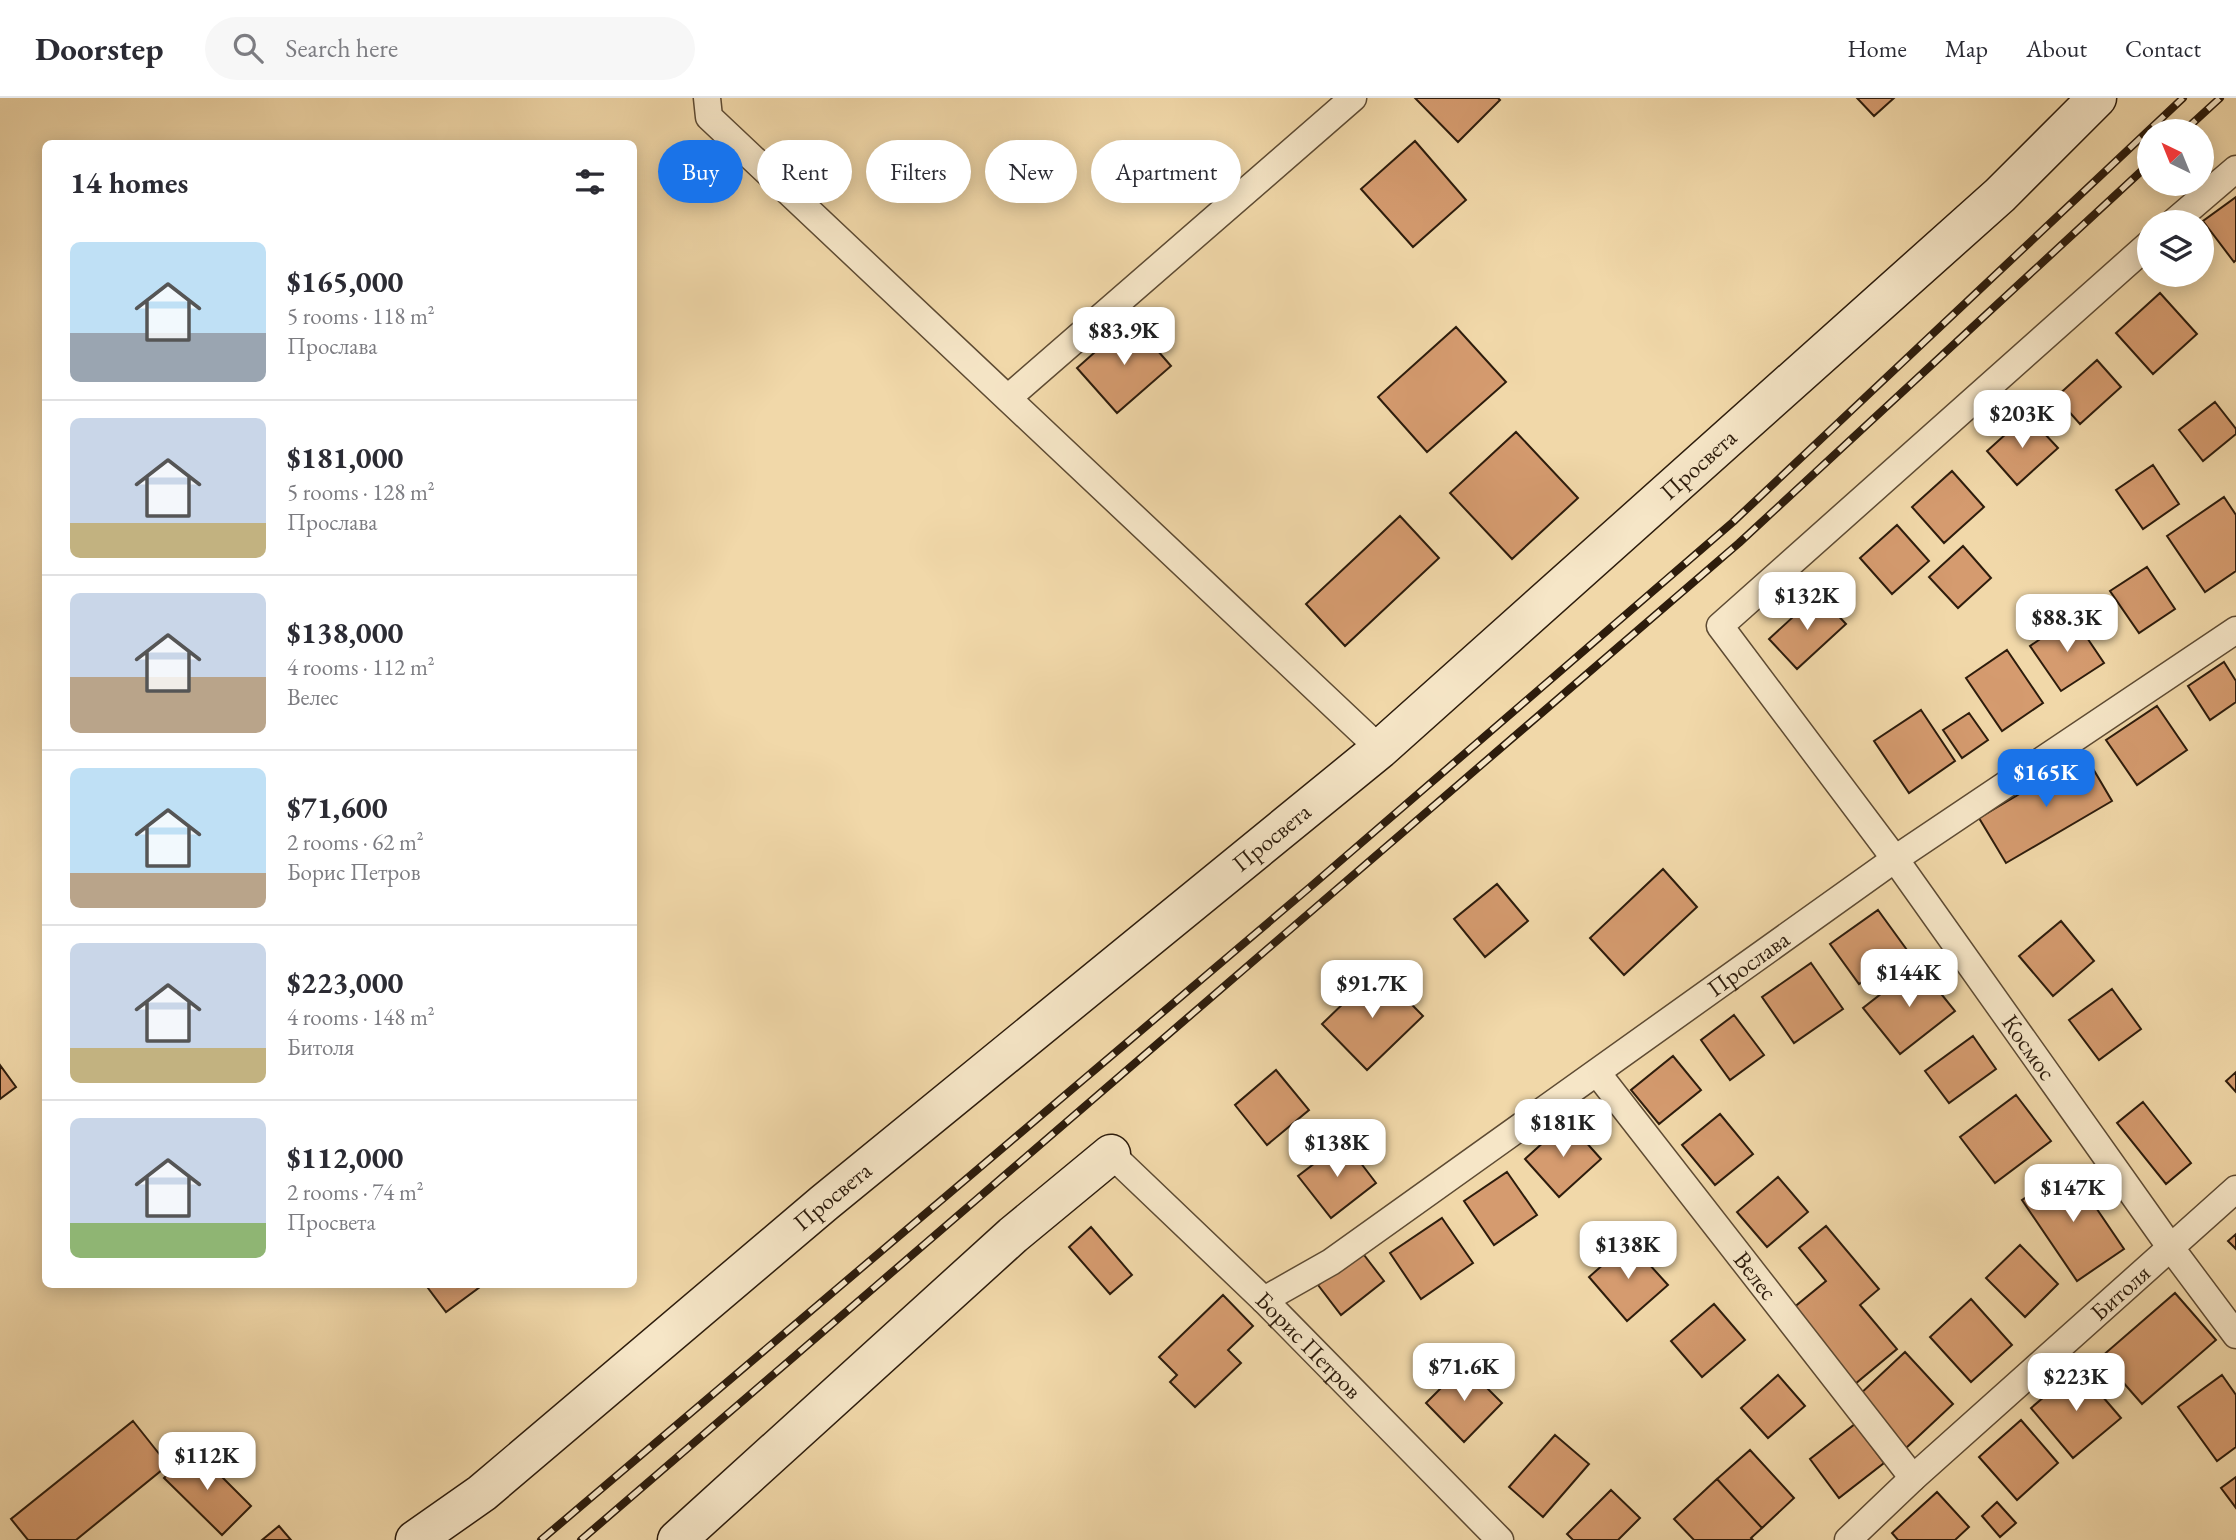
<!DOCTYPE html>
<html lang="en">
<head>
<meta charset="utf-8">
<style>
	:root { --surface:#fff; --page:#f7f7f7; --text:#2b2b33; --muted:#7c7c81; --line:#e1e1e2; --accent:#1a73e8 }
	body { margin:0; font-family:"EB Garamond",serif; background:var(--page); color:var(--text); height:100vh; display:flex; flex-direction:column; font-size:26px; white-space:nowrap }
	* { box-sizing:border-box; margin:0 }
	p { font-size:23px; color:var(--muted) }
	.icon { flex:none; width:38px; height:38px; fill:none; stroke:currentColor; stroke-width:2; stroke-linecap:round; stroke-linejoin:round }
	.map { position:relative; flex:1; overflow:hidden }
	.details { position:absolute; left:42px; top:42px; width:595px; height:1148px; display:flex; flex-direction:column; background:var(--surface); border-radius:10px; box-shadow:0 4px 18px #0003 }
	.details>* { flex:none }
	.guide { position:absolute; left:658px; top:42px; width:665px; height:63px; display:flex; gap:14px }
	.needle { width:46px; rotate:317deg }
	.buttons { position:absolute; left:2137px; top:21px; display:grid; gap:14px }
	.buttons a { display:grid; place-items:center; width:77px; height:77px; border-radius:50%; background:var(--surface); box-shadow:0 4px 18px #0003; font-size:35px }
	.price { position:absolute; translate:-50% -60px; padding:0 16px; border-radius:14px; background:#fff; color:#222; font-size:23px; line-height:46px; filter:drop-shadow(0 2px 4px #0008) }
	.price::after { content:''; position:absolute; left:50%; top:42px; width:21px; height:16px; margin-left:-10px; background:inherit; clip-path:polygon(0 0,100% 0,50% 100%) }
	.price.active { background:var(--accent); color:#fff }
	ul { padding:0; list-style:none }
	li { display:flex; align-items:center; gap:21px; height:175px; padding:0 28px }
	li+li { border-top:2px solid var(--line) }
	li span { display:grid; place-items:center; flex:none; width:196px; height:140px; border-radius:10px; color:#555 }
	li>.icon { margin-inline-start:auto }
	span .icon { width:84px; height:84px; fill:#fffc; stroke-width:1 }
	li b { font-size:30px }
	h2 { display:flex; justify-content:space-between; align-items:center; height:84px; padding:0 28px; font-size:30px }
	.tag { padding:0 24px; border-radius:32px; background:var(--surface); box-shadow:0 4px 18px #0003; font-size:24px; line-height:63px }
	.tag.active { background:var(--accent); color:#fff }
	header { display:flex; align-items:center; gap:42px; box-sizing:border-box; height:98px; padding:0 35px; background:var(--surface); border-bottom:2px solid var(--line) }
	header strong { font-size:33px }
	nav { display:flex; gap:38px; margin-inline-start:auto; font-size:24px }
	.search { width:490px; height:63px; background:var(--page); display:flex; align-items:center; gap:18px; box-sizing:border-box; padding:0 24px; border-radius:38px; color:var(--muted); font-size:26px }
	.map>svg:first-child { display:block }
</style>
</head>
<body>
<header>
<strong>Doorstep</strong>
<div class="search"><svg class="icon" aria-label="search" viewBox="0 0 24 24"><circle cx="10" cy="10" r="6"/><path d="M15 15l6 6"/></svg>Search here</div>
<nav><a>Home</a><a>Map</a><a>About</a><a>Contact</a></nav>
</header>
<div class="map">
<svg width="2236" height="1442" viewBox="0 0 2236 1442">
	<rect width="100%" height="100%" fill="#f1d8a9"/>
	<filter id="stains"><feTurbulence type="fractalNoise" baseFrequency=".00286" numOctaves="4"/><feColorMatrix values="0 0 0 0 .2 0 0 0 0 .09 0 0 0 0 .02 0 0 0 .5 -.17"/></filter>
	<radialGradient id="worn" r=".72"><stop offset=".6" stop-color="#630" stop-opacity="0"/><stop offset="1" stop-color="#630" stop-opacity=".3"/></radialGradient>
	<path fill="#d59b6f" stroke="#2d1c0c" stroke-width="2" d="M 1415,0 L 1498,0 L 1500,2 L 1458,44 Z
		M 1857,0 L 1894,0 L 1874,18 Z
		M 1415,43 L 1466,102 L 1413,149 L 1361,91 Z
		M 2236,99 L 2236,162 L 2234,164 L 2203,123 Z
		M 2160,195 L 2197,236 L 2153,276 L 2116,235 Z
		M 1131,222 L 1171,268 L 1117,315 L 1077,270 Z
		M 1456,229 L 1506,284 L 1427,354 L 1378,299 Z
		M 2097,262 L 2121,289 L 2080,326 L 2056,299 Z
		M 2215,304 L 2236,331 L 2236,336 L 2203,363 L 2179,332 Z
		M 2027,317 L 2058,350 L 2017,387 L 1987,353 Z
		M 1516,334 L 1578,400 L 1512,461 L 1450,395 Z
		M 2153,367 L 2179,406 L 2143,431 L 2116,392 Z
		M 1952,373 L 1984,409 L 1944,445 L 1912,409 Z
		M 2224,399 L 2236,417 L 2236,473 L 2205,494 L 2167,438 Z
		M 1400,418 L 1439,460 L 1345,548 L 1306,506 Z
		M 1897,427 L 1929,463 L 1892,496 L 1860,460 Z
		M 1963,448 L 1991,480 L 1958,510 L 1929,479 Z
		M 2147,469 L 2175,511 L 2139,535 L 2110,493 Z
		M 1818,496 L 1846,526 L 1797,571 L 1769,541 Z
		M 2073,519 L 2104,565 L 2061,593 L 2030,548 Z
		M 2007,552 L 2043,605 L 2002,633 L 1966,580 Z
		M 2224,564 L 2236,583 L 2236,604 L 2210,622 L 2188,588 Z
		M 2157,608 L 2187,652 L 2137,687 L 2106,642 Z
		M 1921,612 L 1955,663 L 1909,695 L 1874,643 Z
		M 1969,615 L 1988,642 L 1962,660 L 1943,632 Z
		M 2085,657 L 2112,703 L 2006,765 L 1979,720 Z
		M 1663,771 L 1697,809 L 1624,877 L 1590,840 Z
		M 1497,786 L 1528,823 L 1485,859 L 1454,821 Z
		M 1878,812 L 1907,852 L 1859,886 L 1830,846 Z
		M 2061,823 L 2094,863 L 2053,898 L 2019,858 Z
		M 1811,865 L 1843,911 L 1794,945 L 1762,899 Z
		M 1918,867 L 1955,913 L 1900,956 L 1863,910 Z
		M 1378,872 L 1423,918 L 1367,972 L 1322,926 Z
		M 2112,891 L 2141,931 L 2099,962 L 2069,922 Z
		M 1734,917 L 1764,957 L 1730,982 L 1701,942 Z
		M 1973,938 L 1996,971 L 1949,1005 L 1925,973 Z
		M 1673,958 L 1701,992 L 1659,1026 L 1631,992 Z
		M 0,967 L 16,989 L 0,1001 Z
		M 1276,972 L 1309,1012 L 1267,1047 L 1235,1007 Z
		M 2236,974 L 2236,994 L 2226,983 Z
		M 2016,997 L 2051,1043 L 1995,1085 L 1960,1039 Z
		M 2143,1004 L 2191,1065 L 2166,1086 L 2117,1025 Z
		M 1720,1016 L 1753,1056 L 1715,1087 L 1682,1047 Z
		M 1567,1023 L 1601,1061 L 1559,1099 L 1525,1061 Z
		M 1344,1043 L 1376,1085 L 1331,1120 L 1298,1078 Z
		M 2069,1070 L 2124,1151 L 2077,1183 L 2022,1102 Z
		M 1507,1074 L 1537,1117 L 1494,1147 L 1464,1103 Z
		M 1778,1079 L 1808,1114 L 1767,1149 L 1737,1114 Z
		M 1442,1120 L 1473,1165 L 1421,1201 L 1390,1155 Z
		M 1826,1128 L 1879,1191 L 1860,1207 L 1897,1251 L 1855,1286 L 1792,1211 L 1826,1183 L 1799,1150 Z
		M 1091,1129 L 1132,1177 L 1110,1196 L 1069,1149 Z
		M 2236,1136 L 2236,1151 L 2228,1143 Z
		M 1629,1144 L 1668,1187 L 1627,1223 L 1589,1179 Z
		M 2020,1147 L 2058,1186 L 2025,1219 L 1986,1180 Z
		M 1361,1153 L 1384,1183 L 1341,1217 L 1318,1187 Z
		M 425,1186 L 484,1186 L 446,1214 Z
		M 2175,1195 L 2216,1242 L 2142,1306 L 2101,1259 Z
		M 1223,1197 L 1253,1228 L 1228,1252 L 1241,1265 L 1195,1309 L 1170,1284 L 1177,1277 L 1159,1259 Z
		M 1971,1201 L 2012,1247 L 1971,1284 L 1930,1239 Z
		M 1714,1206 L 1745,1242 L 1702,1279 L 1671,1243 Z
		M 1905,1254 L 1953,1306 L 1906,1350 L 1858,1298 Z
		M 1464,1267 L 1502,1305 L 1464,1344 L 1426,1305 Z
		M 2078,1270 L 2121,1320 L 2073,1360 L 2031,1310 Z
		M 1778,1277 L 1805,1308 L 1768,1340 L 1741,1310 Z
		M 2222,1277 L 2236,1297 L 2236,1349 L 2217,1363 L 2178,1309 Z
		M 2021,1322 L 2058,1365 L 2017,1402 L 1979,1359 Z
		M 133,1323 L 168,1367 L 76,1442 L 28,1442 L 11,1421 Z
		M 1855,1326 L 1884,1365 L 1839,1400 L 1810,1361 Z
		M 1555,1337 L 1589,1366 L 1543,1419 L 1509,1389 Z
		M 193,1350 L 251,1408 L 222,1437 L 164,1380 Z
		M 1750,1352 L 1794,1400 L 1762,1430 L 1717,1381 Z
		M 2236,1379 L 2236,1410 L 2221,1390 Z
		M 1717,1381 L 1762,1430 L 1751,1440 L 1753,1442 L 1694,1442 L 1674,1421 Z
		M 1611,1392 L 1640,1420 L 1618,1442 L 1573,1442 L 1567,1436 Z
		M 1937,1394 L 1969,1429 L 1955,1442 L 1898,1442 L 1892,1435 Z
		M 1997,1404 L 2016,1425 L 2000,1439 L 1982,1418 Z
		M 279,1428 L 291,1442 L 262,1442 Z"/>
	<g fill="none" stroke-linecap="round" stroke-linejoin="round">
		<defs>
			<g id="street">
				<path d="M 707,0 L 709,19 L 1380,651"/>
				<path d="M 2174,124 L 2236,71"/>
				<path id="s1" d="M 2149,146 L 1720,528 L 1895,761 L 2171,1150 L 2236,1237"/>
				<path d="M 1008,300 L 1353,0"/>
				<path id="s2" d="M 1598,976 L 1913,1380"/>
				<path id="s3" d="M 1111,1056 L 1264,1202 L 1500,1442"/>
				<path id="s4" d="M 1264,1202 L 1331,1164 L 1895,761 L 2236,532"/>
				<path id="s5" d="M 1848,1442 L 1913,1380 L 2236,1091"/>
			</g>
			<g id="secondary">
				<path id="s6" d="M 415,1442 L 482,1395 L 824,1105 L 1380,651 L 2000,97 L 2097,0"/>
				<path d="M 677,1442 L 1013,1137 L 1111,1056"/>
			</g>
		</defs>
		<use href="#street" stroke="#5e4b33" stroke-width="29"/>
		<use href="#secondary" stroke="#2d1c0c" stroke-width="41"/>
		<use href="#street" stroke="#f6e6c7" stroke-width="26"/>
		<use href="#secondary" stroke="#f6e6c7" stroke-width="38"/>
		<defs>
			<path id="rail" d="M 2184,33 L 2220,0
				M 541,1442 L 1309,790 L 1733,424 L 2183,0
				M 581,1442 L 1739,445 L 2149,66"/>
		</defs>
		<use href="#rail" stroke="#2d1c0c" stroke-width="8"/>
		<use href="#rail" stroke="#f6e6c7" stroke-width="5" stroke-dasharray="16" stroke-linecap="butt"/>
	</g>
	<g text-anchor="middle" stroke-width="5" stroke-linejoin="round" paint-order="stroke">
		<g font-size="24" fill="#2d1c0c" stroke="#f6e6c7">
			<text dy="8" stroke="none"><textPath href="#s6" startOffset="1675">Просвета</textPath></text>
			<text dy="8" stroke="none"><textPath href="#s6" startOffset="1108">Просвета</textPath></text>
			<text dy="8" stroke="none"><textPath href="#s4" startOffset="590">Прослава</textPath></text>
			<text dy="8" stroke="none"><textPath href="#s1" startOffset="1097">Космос</textPath></text>
			<text dy="8" stroke="none"><textPath href="#s6" startOffset="541">Просвета</textPath></text>
			<text dy="8" stroke="none"><textPath href="#s2" startOffset="256">Велес</textPath></text>
			<text dy="8" stroke="none"><textPath href="#s5" startOffset="368">Битоля</textPath></text>
			<text dy="8" stroke="none"><textPath href="#s3" startOffset="275">Борис Петров</textPath></text>
		</g>
	</g>
	<rect width="100%" height="100%" filter="url(#stains)"/>
	<rect width="100%" height="100%" fill="url(#worn)"/>
</svg>
<div class="buttons">
<a><svg class="needle" viewBox="-14 -14 28 28"><path d="M0-13l5 13h-10z" fill="#e53935"/><path d="M0 13l5-13h-10z" fill="#7c7c81"/></svg></a>
<a><svg class="icon" aria-label="layers" viewBox="0 0 24 24"><path d="M12 4l9 5-9 5-9-5zM3 14l9 5 9-5"/></svg></a>
</div>
<b class="price" style="left:1124px;top:269px">$83.9K</b>
<b class="price" style="left:2022px;top:352px">$203K</b>
<b class="price" style="left:1807px;top:534px">$132K</b>
<b class="price" style="left:2067px;top:556px">$88.3K</b>
<b class="price active" style="left:2046px;top:711px">$165K</b>
<b class="price" style="left:1909px;top:911px">$144K</b>
<b class="price" style="left:1372px;top:922px">$91.7K</b>
<b class="price" style="left:1563px;top:1061px">$181K</b>
<b class="price" style="left:1337px;top:1081px">$138K</b>
<b class="price" style="left:2073px;top:1126px">$147K</b>
<b class="price" style="left:1628px;top:1183px">$138K</b>
<b class="price" style="left:1464px;top:1305px">$71.6K</b>
<b class="price" style="left:2076px;top:1315px">$223K</b>
<b class="price" style="left:207px;top:1394px">$112K</b>
<div class="guide">
<a class="tag active">Buy</a>
<a class="tag">Rent</a>
<a class="tag">Filters</a>
<a class="tag">New</a>
<a class="tag">Apartment</a>
</div>
<section class="details">
<h2>14 homes<svg class="icon" aria-label="filters" viewBox="0 0 24 24"><path d="M4 7h16M4 17h16"/><circle cx="9" cy="7" r="2"/><circle cx="15" cy="17" r="2"/></svg></h2>
<ul>
<li><span style="background:linear-gradient(#bfe0f5 65%,#9aa5b1 0)"><svg class="icon" aria-label="home" viewBox="0 0 24 24"><path d="M3 11l9-7 9 7M6 9v11h12V9"/></svg></span><div><b>$165,000</b><p>5 rooms · 118 m²</p><p>Прослава</p></div></li>
<li><span style="background:linear-gradient(#c9d6e8 75%,#c2b280 0)"><svg class="icon" aria-label="home" viewBox="0 0 24 24"><path d="M3 11l9-7 9 7M6 9v11h12V9"/></svg></span><div><b>$181,000</b><p>5 rooms · 128 m²</p><p>Прослава</p></div></li>
<li><span style="background:linear-gradient(#c9d6e8 60%,#b9a48a 0)"><svg class="icon" aria-label="home" viewBox="0 0 24 24"><path d="M3 11l9-7 9 7M6 9v11h12V9"/></svg></span><div><b>$138,000</b><p>4 rooms · 112 m²</p><p>Велес</p></div></li>
<li><span style="background:linear-gradient(#bfe0f5 75%,#b9a48a 0)"><svg class="icon" aria-label="home" viewBox="0 0 24 24"><path d="M3 11l9-7 9 7M6 9v11h12V9"/></svg></span><div><b>$71,600</b><p>2 rooms · 62 m²</p><p>Борис Петров</p></div></li>
<li><span style="background:linear-gradient(#c9d6e8 75%,#c2b280 0)"><svg class="icon" aria-label="home" viewBox="0 0 24 24"><path d="M3 11l9-7 9 7M6 9v11h12V9"/></svg></span><div><b>$223,000</b><p>4 rooms · 148 m²</p><p>Битоля</p></div></li>
<li><span style="background:linear-gradient(#c9d6e8 75%,#8fb573 0)"><svg class="icon" aria-label="home" viewBox="0 0 24 24"><path d="M3 11l9-7 9 7M6 9v11h12V9"/></svg></span><div><b>$112,000</b><p>2 rooms · 74 m²</p><p>Просвета</p></div></li>
</ul>
</section>
</div>
</body>
</html>
